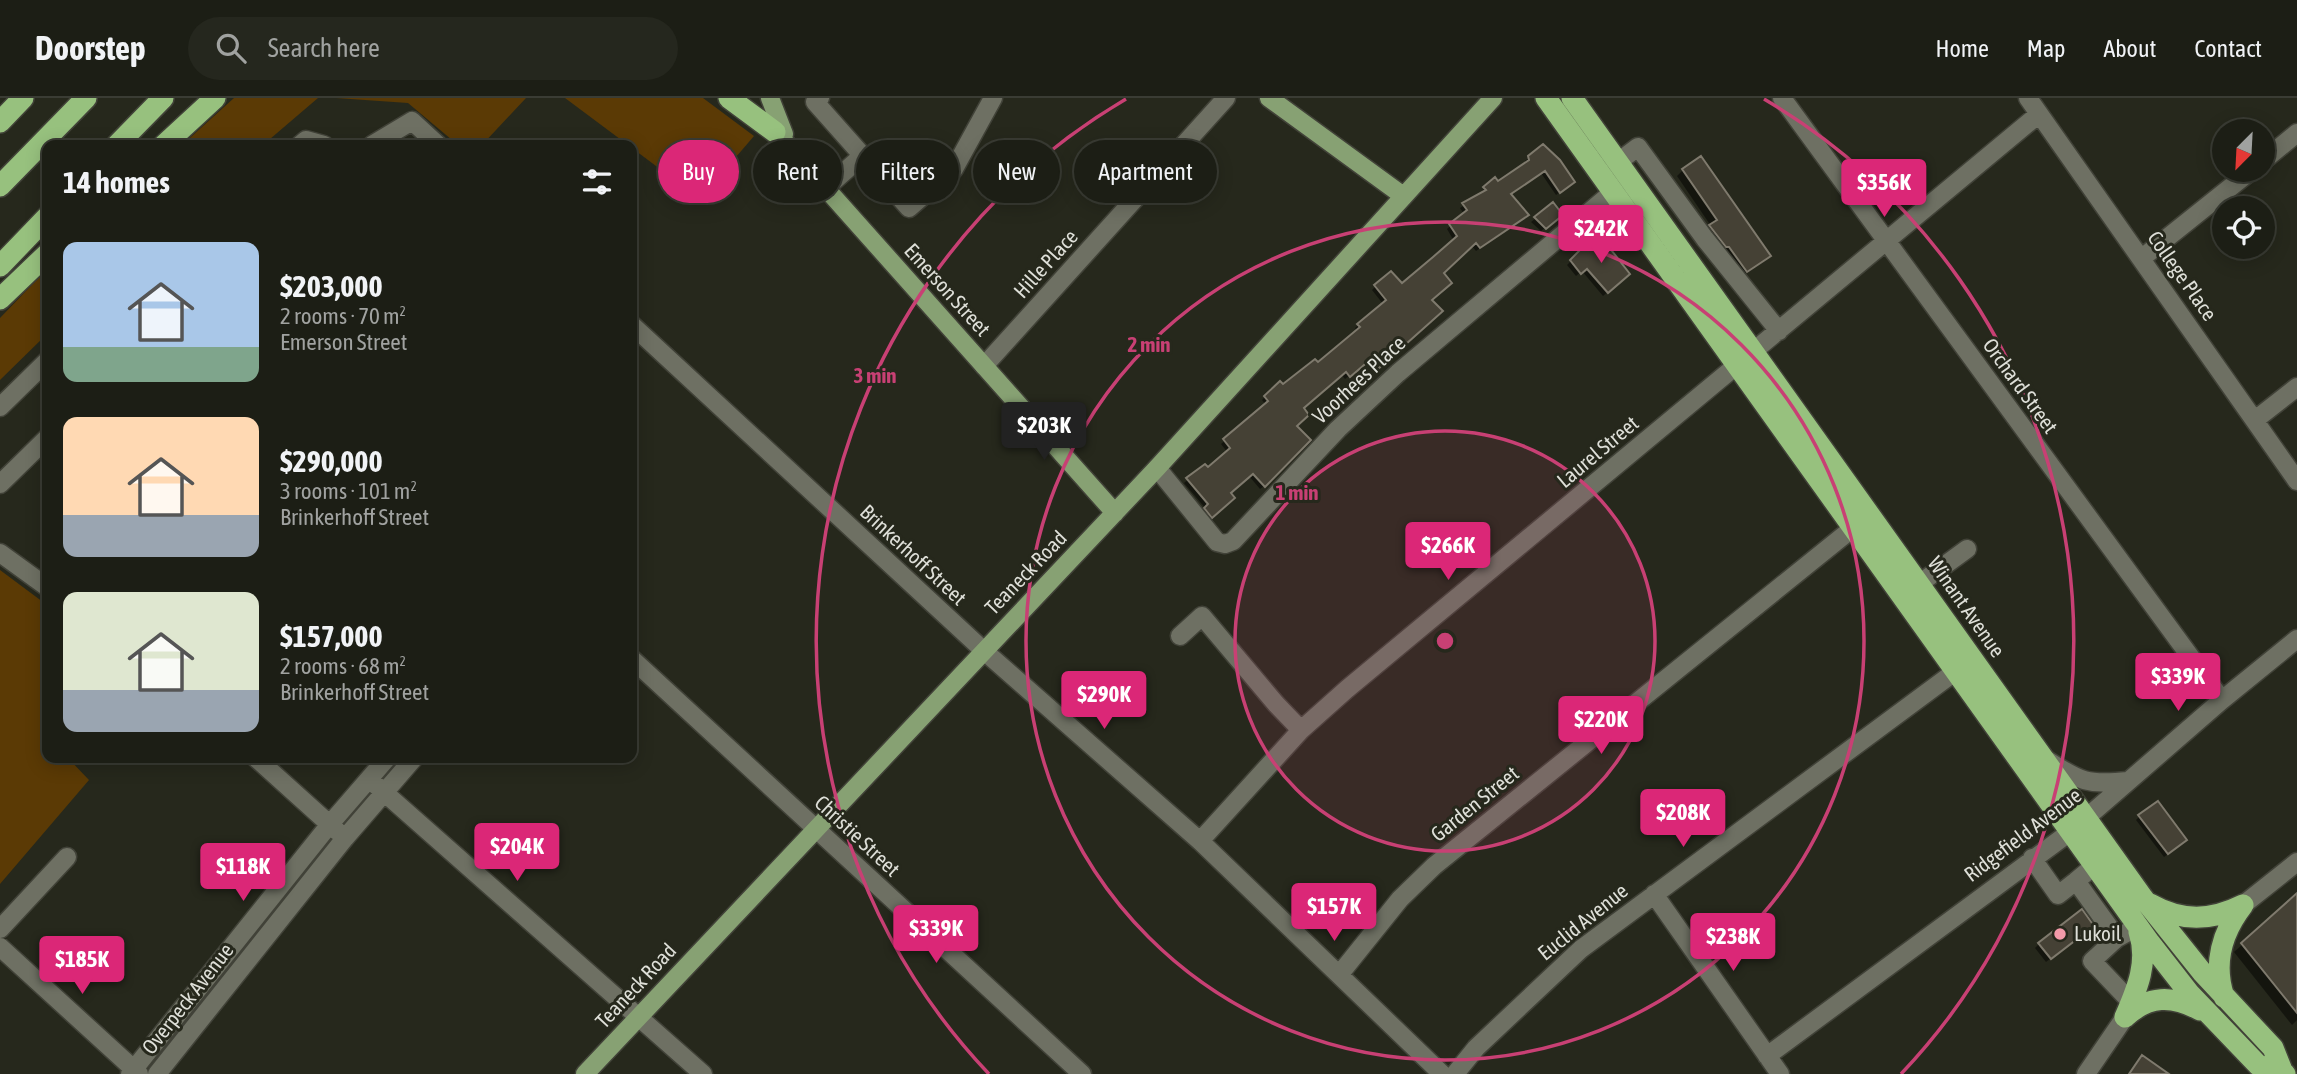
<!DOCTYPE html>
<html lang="en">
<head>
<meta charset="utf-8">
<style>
	:root { --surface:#1c1e15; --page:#25271e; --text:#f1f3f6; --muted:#a0a2a0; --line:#3a3c34; --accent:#db2777 }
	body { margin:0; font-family:"Asap Condensed",sans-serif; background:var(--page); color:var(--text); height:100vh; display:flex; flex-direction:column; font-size:26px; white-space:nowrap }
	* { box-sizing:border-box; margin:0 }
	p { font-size:23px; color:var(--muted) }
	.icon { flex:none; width:38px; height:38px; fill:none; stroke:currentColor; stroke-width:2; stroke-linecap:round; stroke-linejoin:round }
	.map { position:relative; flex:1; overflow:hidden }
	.sheet { position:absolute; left:42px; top:42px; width:595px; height:623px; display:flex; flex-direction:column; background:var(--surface); border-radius:14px; box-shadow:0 4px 18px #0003,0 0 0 2px var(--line) }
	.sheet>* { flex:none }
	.top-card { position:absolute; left:658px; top:42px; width:665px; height:63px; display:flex; gap:14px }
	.needle { width:46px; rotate:204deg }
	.tools { position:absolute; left:2212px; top:21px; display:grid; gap:14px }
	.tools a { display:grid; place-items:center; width:63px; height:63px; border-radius:50%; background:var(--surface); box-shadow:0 4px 18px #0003,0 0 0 2px var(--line); font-size:35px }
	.price { position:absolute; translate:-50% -60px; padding:0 16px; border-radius:7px; background:var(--accent); color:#fff; font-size:23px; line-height:46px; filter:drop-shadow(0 2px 4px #0008) }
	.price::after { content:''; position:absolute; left:50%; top:42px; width:21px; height:16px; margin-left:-10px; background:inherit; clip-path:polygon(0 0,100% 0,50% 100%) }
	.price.on { background:#222; color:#fff }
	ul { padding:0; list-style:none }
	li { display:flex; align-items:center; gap:21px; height:175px; padding:0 21px }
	li span { display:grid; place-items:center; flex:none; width:196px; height:140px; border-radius:14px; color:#555 }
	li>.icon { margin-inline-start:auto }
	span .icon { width:84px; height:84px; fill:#fffc; stroke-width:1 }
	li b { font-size:30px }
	h2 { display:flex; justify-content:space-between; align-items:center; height:84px; padding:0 21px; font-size:30px }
	.chip { padding:0 24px; border-radius:32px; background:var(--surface); box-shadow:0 4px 18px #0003,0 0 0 2px var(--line); font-size:24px; line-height:63px }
	.chip.on { background:var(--accent); color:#fff }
	header { display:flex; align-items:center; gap:42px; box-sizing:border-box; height:98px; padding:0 35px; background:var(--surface); border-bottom:2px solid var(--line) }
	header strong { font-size:33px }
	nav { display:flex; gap:38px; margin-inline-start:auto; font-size:24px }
	.search { width:490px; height:63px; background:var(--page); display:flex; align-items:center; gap:18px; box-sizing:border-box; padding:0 24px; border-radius:38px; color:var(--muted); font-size:26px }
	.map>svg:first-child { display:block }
</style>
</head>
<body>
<header>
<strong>Doorstep</strong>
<div class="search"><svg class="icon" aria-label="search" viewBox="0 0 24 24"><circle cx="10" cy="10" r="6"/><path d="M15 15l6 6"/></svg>Search here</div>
<nav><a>Home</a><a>Map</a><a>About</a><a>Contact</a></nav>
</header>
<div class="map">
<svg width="2297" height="976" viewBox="0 0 2297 976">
	<rect width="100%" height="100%" fill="#26281c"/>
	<path fill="#5b3a05" d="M 234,0 L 318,0 L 263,47 L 182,47 Z
		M 336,0 L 526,0 L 482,47 L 458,47 L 408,5 Z
		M 565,0 L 703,0 L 754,38 L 700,101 L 632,50 L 632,47 L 628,47 Z
		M 47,171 L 47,236 L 0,282 L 0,220 Z
		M 0,472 L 47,507 L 47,660 L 68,660 L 89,682 L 0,786 Z"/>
	<path fill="#0007" d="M 1529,60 L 1569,87 L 1556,97 L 1541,75 L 1509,96 L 1524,120 L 1476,153 L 1471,147 L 1442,175 L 1430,202 L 1440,213 L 1374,273 L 1366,264 L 1345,281 L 1341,276 L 1301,311 L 1267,386 L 1260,391 L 1249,378 L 1228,395 L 1232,400 L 1208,422 L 1202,415 L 1206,411 L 1184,385 L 1204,368 L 1208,372 L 1228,355 L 1221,346 L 1266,307 L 1262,302 L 1265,299 L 1317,267 L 1357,233 L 1355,230 L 1383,206 L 1372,192 L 1375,189 L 1391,175 L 1401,187 L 1454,143 L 1447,131 L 1464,116 L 1460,110 L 1483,96 L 1481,94 L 1485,90 L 1498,85 L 1526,66 L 1525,63 Z
		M 1683,72 L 1763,164 L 1740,179 L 1704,135 L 1711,128 L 1677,78 Z
		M 1553,106 L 1557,121 L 1541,133 L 1531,124 Z
		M 1586,148 L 1628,176 L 1603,198 L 1582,173 L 1576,178 L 1567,167 Z
		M 2140,718 L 2181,746 L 2164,759 L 2136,722 Z
		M 2297,798 L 2297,922 L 2292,927 L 2234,854 Z
		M 2088,832 L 2046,864 L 2035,850 L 2039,846 Z"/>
	<path fill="#454135" stroke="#7f7a6d" stroke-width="2" d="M 1543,46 L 1560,62 L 1575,84 L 1560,95 L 1545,73 L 1511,96 L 1529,117 L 1480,150 L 1476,145 L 1444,175 L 1452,185 L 1432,202 L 1443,213 L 1378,271 L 1370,262 L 1350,279 L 1346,274 L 1304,310 L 1309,317 L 1297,328 L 1311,342 L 1265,389 L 1253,376 L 1231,395 L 1235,400 L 1212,420 L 1204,410 L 1208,406 L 1186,380 L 1205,366 L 1208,369 L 1230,350 L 1223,341 L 1268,303 L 1264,298 L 1280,283 L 1283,286 L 1315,261 L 1318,264 L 1360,229 L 1357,226 L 1386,202 L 1374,187 L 1391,173 L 1402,185 L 1433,159 L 1457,138 L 1449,126 L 1467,112 L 1462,105 L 1486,92 L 1483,89 L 1495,79 L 1498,83 L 1529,62 L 1528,58 Z
		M 1701,58 L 1771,158 L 1747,174 L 1729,149 L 1726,149 L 1709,127 L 1717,122 L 1682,71 Z
		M 1553,104 L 1563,117 L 1546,131 L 1534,119 Z
		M 1597,141 L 1602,146 L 1605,144 L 1630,176 L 1608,195 L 1587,171 L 1581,176 L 1570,162 L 1586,146 L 1588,147 Z
		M 2158,703 L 2187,742 L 2168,756 L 2138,717 Z
		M 2297,795 L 2297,915 L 2241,845 Z
		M 2082,811 L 2094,828 L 2051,861 L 2038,845 Z
		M 2142,957 L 2169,976 L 2129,976 Z"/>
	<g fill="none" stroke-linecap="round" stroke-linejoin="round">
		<defs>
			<path id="minor" d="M 820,0 L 815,4 L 909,110 L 954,71 L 993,0
				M 1782,0 L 2222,602
				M 2028,0 L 2297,383
				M 300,47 L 306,42 L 324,47
				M 372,47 L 412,23 L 438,47
				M 2263,63 L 2297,35
				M 1618,64 L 1638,49 L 1705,141 L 1779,233
				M 825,91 L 862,58
				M 2142,160 L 2252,72
				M 632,227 L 983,552 L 1200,743 L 1442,976
				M 984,268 L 1226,0
				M 0,309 L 47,263
				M 2255,322 L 2297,289
				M 1157,370 L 1217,444 L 1225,446 L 1233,443 L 1338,331 L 1398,275 L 1613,94
				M 0,386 L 47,340
				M 0,455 L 47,489
				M 1919,486 L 1967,451
				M 1180,538 L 1202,518 L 1276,606 L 1301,632
				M 632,561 L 1082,976
				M 256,660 L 337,733
				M 2047,662 C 2081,684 2087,687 2128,683
				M 369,681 L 703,976
				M 1200,743 L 1301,632 L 1347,591 L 2039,16
				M 2032,760 L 2058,797 L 2076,783
				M 2094,768 L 2076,783 L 2117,840 L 2137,829
				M 1654,796 L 1780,976
				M 2243,807 L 2297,764
				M 0,831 L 67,759
				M 2117,840 L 2092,863 L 2131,904
				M 0,849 L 139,976
				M 1339,877 L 1400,801 L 1434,768 L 1853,430
				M 1767,958 L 2070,734 L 2222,602 L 2297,541
				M 130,976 L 330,726 L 387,660
				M 157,976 L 345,740 L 414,660
				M 1455,976 L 1476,950 L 1581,851 L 1956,573
				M 2086,976 L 2125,919"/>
			<path id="major" d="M 770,0 L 784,36
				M 1269,0 L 1402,97
				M 766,23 L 1115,415
				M 585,976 L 1157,370 L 1493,0"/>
			<path id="highway" d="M 729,0 L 775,34
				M 1546,0 L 2150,845 L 2189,895 L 2258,967 L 2285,976
				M 1572,0 L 2143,800 L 2202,874 L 2273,950 L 2283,975
				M 0,24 L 23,0
				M 117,47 L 163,0
				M 164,47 L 215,0
				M 0,88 L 86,0
				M 0,168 L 47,119
				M 0,201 L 47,156
				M 2150,806 C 2182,824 2211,823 2243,807
				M 2224,899 C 2213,866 2222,834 2243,807
				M 2125,919 C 2149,897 2172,897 2200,912
				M 2125,919 C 2137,891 2149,864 2139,834"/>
		</defs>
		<use href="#minor" stroke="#414238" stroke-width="21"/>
		<use href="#major" stroke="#414238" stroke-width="21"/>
		<use href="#highway" stroke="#414238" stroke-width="24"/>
		<use href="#minor" stroke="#6e7063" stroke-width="18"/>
		<use href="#major" stroke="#87a173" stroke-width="18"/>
		<use href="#highway" stroke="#97c17e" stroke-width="21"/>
	</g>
	<circle cx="1445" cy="543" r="210" fill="#c84074" fill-opacity=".12"/>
	<g fill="none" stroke="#c84074" stroke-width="3.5">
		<circle cx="1445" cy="543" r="210"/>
		<circle cx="1445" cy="543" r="419"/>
		<path d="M989 976A629 629 0 0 1 1126 1M1764 1A629 629 0 0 1 1901 976"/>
	</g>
	<circle fill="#f39aa9" stroke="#26281c" stroke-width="2.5" cx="2060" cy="836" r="7"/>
	<g text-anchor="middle" stroke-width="6" stroke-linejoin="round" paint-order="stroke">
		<g font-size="21" fill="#dedfd8" stroke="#26281c">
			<text transform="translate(1046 166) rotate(-48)" y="7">Hille Place</text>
			<text transform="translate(2182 178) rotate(55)" y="7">College Place</text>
			<text transform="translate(947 192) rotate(48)" y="7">Emerson Street</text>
			<text transform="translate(1359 282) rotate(-43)" y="7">Voorhees Place</text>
			<text transform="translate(2020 288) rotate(54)" y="7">Orchard Street</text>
			<text transform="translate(1598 354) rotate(-40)" y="7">Laurel Street</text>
			<text transform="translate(913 457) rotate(43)" y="7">Brinkerhoff Street</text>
			<text transform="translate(1026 475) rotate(-46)" y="7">Teaneck Road</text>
			<text transform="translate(1966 509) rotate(55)" y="7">Winant Avenue</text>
			<text transform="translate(1475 706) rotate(-39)" y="7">Garden Street</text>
			<text transform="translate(2023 737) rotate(-37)" y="7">Ridgefield Avenue</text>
			<text transform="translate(857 738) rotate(43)" y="7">Christie Street</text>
			<text transform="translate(1583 824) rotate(-39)" y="7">Euclid Avenue</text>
			<text transform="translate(636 888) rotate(-47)" y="7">Teaneck Road</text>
			<text transform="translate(188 901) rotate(-52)" y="7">Overpeck Avenue</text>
		</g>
		<g font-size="21" fill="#dedfd8" stroke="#26281c" text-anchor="start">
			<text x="2074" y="843">Lukoil</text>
		</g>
	</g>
	<circle cx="1445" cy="543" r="10" fill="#c84074" stroke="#26281c" stroke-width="3.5"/>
	<g font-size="21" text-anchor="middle" font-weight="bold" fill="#c84074" stroke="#26281c" stroke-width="6" stroke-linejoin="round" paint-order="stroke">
		<text x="1149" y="254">2 min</text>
		<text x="875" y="285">3 min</text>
		<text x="1297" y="402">1 min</text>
	</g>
</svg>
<div class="tools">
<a><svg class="needle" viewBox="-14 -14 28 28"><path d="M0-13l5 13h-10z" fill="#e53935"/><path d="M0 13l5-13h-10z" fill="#a0a2a0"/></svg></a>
<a><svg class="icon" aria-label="locate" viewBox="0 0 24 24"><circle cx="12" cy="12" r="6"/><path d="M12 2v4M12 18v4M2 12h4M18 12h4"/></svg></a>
</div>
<b class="price" style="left:1884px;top:121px">$356K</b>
<b class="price" style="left:1601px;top:167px">$242K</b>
<b class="price on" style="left:1044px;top:364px">$203K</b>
<b class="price" style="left:1448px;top:484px">$266K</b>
<b class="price" style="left:2178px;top:615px">$339K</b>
<b class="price" style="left:1104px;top:633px">$290K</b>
<b class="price" style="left:1601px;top:658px">$220K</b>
<b class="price" style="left:1683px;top:751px">$208K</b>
<b class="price" style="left:517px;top:785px">$204K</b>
<b class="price" style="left:243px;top:805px">$118K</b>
<b class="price" style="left:1334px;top:845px">$157K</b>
<b class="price" style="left:936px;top:867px">$339K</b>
<b class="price" style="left:1733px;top:875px">$238K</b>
<b class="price" style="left:82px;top:898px">$185K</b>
<div class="top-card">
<a class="chip on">Buy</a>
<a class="chip">Rent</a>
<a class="chip">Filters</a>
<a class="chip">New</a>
<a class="chip">Apartment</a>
</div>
<section class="sheet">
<h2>14 homes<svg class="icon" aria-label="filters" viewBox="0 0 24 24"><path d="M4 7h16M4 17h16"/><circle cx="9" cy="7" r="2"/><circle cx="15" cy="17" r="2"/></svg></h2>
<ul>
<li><span style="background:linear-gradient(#a9c7e8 75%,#7fa58c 0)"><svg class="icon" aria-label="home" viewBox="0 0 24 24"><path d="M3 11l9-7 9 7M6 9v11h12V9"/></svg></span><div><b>$203,000</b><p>2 rooms · 70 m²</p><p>Emerson Street</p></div></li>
<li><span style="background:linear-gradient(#ffd9b3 70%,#9aa5b1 0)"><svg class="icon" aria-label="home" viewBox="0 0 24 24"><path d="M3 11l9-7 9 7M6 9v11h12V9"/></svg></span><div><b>$290,000</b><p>3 rooms · 101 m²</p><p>Brinkerhoff Street</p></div></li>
<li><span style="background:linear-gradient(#dfe7d0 70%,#9aa5b1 0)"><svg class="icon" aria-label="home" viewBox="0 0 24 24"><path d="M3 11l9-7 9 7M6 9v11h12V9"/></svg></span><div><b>$157,000</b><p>2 rooms · 68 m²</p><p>Brinkerhoff Street</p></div></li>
</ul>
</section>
</div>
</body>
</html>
